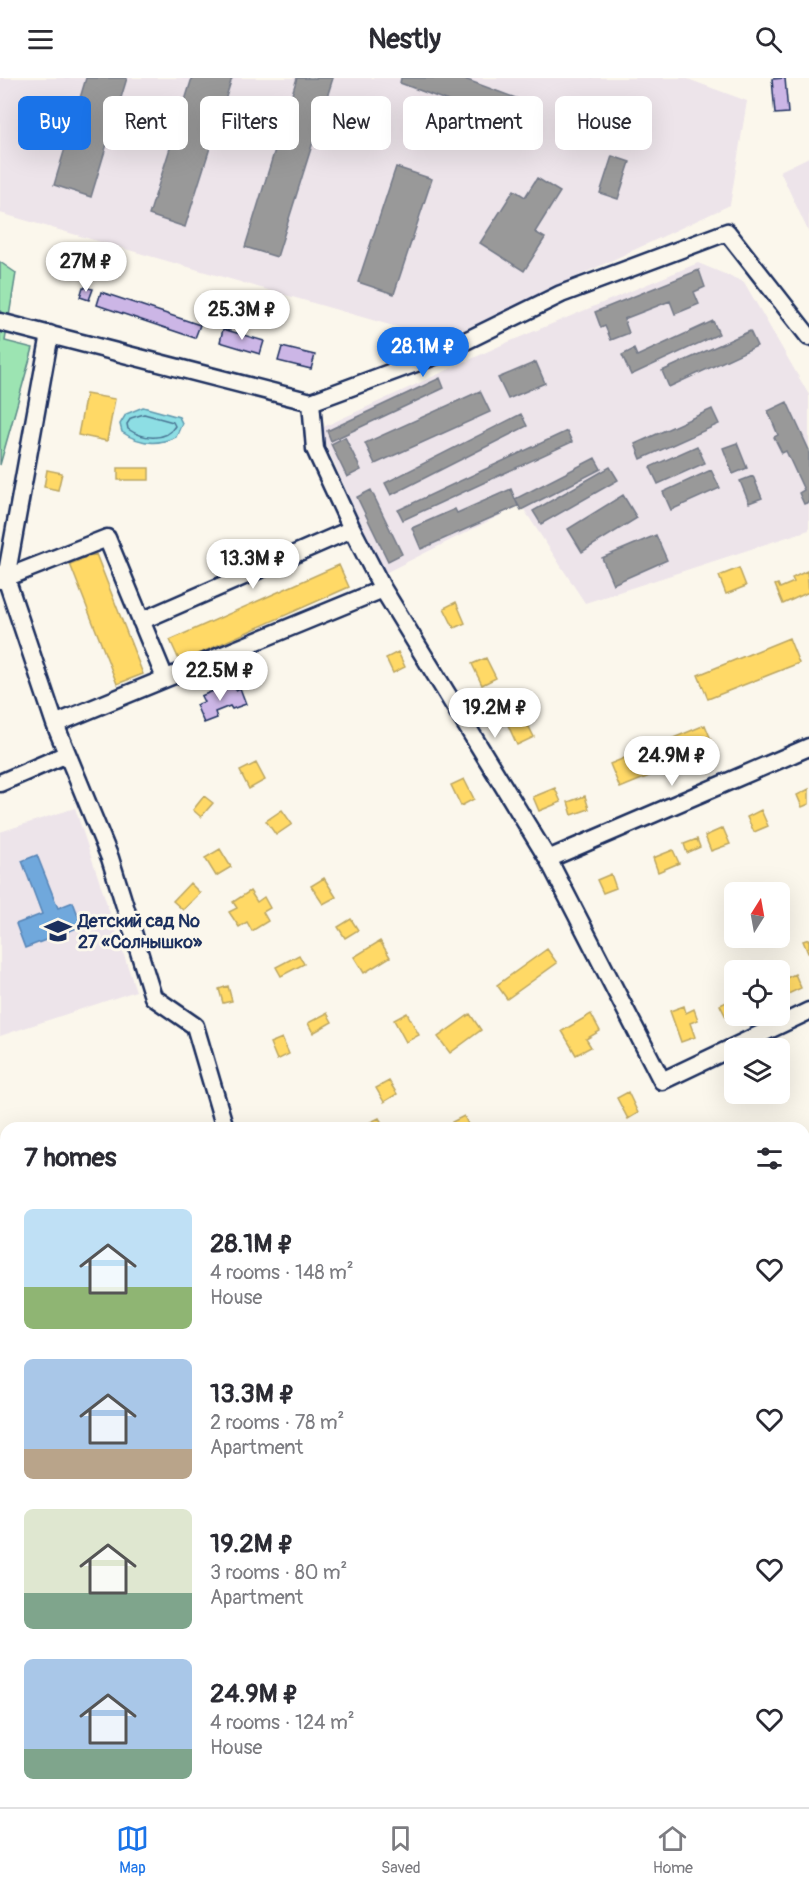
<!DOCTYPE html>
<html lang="en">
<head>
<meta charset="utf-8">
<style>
	:root { --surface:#fff; --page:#f7f7f7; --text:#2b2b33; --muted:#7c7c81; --line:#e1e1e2; --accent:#1a73e8 }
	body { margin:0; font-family:Pangolin,sans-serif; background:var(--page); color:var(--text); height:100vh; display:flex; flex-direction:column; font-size:22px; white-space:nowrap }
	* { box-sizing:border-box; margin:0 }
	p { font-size:20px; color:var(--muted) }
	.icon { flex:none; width:33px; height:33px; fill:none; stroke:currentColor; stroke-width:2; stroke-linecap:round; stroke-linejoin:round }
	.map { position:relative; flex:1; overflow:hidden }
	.sheet { position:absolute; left:0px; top:1044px; width:810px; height:686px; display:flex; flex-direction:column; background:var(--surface); border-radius:18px 18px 0 0; box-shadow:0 6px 24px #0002 }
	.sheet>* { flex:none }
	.top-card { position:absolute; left:18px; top:18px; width:774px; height:54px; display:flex; gap:12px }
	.needle { width:39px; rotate:11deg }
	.fabs { position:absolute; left:724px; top:804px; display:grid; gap:12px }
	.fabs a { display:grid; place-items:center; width:66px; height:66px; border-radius:9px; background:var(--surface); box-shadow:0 6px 24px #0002; font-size:30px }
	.price { position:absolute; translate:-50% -51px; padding:0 14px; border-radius:21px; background:#fff; color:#222; font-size:20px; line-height:39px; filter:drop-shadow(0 2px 3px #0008) }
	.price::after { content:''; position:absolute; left:50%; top:36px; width:18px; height:14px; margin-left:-9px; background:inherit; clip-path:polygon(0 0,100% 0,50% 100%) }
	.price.selected { background:var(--accent); color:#fff }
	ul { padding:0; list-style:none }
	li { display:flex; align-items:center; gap:18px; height:150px; padding:0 24px }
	li span { display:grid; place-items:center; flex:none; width:168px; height:120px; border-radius:9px; color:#555 }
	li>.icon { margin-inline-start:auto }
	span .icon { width:72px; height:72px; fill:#fffc; stroke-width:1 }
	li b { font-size:26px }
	h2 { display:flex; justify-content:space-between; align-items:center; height:72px; padding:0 24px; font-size:26px }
	.tag { padding:0 21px; border-radius:9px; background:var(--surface); box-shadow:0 6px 24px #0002; font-size:21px; line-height:54px }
	.tag.selected { background:var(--accent); color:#fff }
	header { display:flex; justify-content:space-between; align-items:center; height:78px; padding:0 24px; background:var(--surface); font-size:27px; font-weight:700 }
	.tabs { display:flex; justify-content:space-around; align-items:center; height:84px; border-top:2px solid var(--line); background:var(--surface); font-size:16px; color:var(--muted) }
	.tabs a { display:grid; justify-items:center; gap:3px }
	.tabs .selected { color:var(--accent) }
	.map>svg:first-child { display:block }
</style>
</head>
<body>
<header><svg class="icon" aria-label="menu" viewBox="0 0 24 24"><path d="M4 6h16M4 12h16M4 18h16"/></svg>Nestly<svg class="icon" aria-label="search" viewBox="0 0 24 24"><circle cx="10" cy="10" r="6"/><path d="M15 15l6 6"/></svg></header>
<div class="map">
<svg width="809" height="1729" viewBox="0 0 809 1729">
	<rect width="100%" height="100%" fill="#fbf7ec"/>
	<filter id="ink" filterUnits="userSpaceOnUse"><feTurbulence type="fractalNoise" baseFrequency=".0167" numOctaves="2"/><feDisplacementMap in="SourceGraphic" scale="12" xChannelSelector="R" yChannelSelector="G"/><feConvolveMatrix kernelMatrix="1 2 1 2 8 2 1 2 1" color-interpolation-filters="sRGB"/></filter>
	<g filter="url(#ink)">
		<path fill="#ede4ea" d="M 0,0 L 685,0 L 747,23 L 730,127 L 442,262 L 0,135 Z
			M 809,79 L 809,155 L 780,93 Z
			M 698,185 L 744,204 L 809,317 L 809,452 L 585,525 L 521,427 L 383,496 L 319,351 L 506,265 Z
			M 75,730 L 136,913 L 0,958 L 0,754 Z"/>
		<path fill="#9ce4b2" stroke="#5c8a88" stroke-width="1.5" d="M 0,184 L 16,195 L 5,263 L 33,270 L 0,387 Z"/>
		<path fill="#8ddee4" stroke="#5f98ae" stroke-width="1.5" d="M 143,329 L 179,339 L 182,345 L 176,359 C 156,368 139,366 122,354 L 120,346 L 126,336 Z"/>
		<path fill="#ffd966" stroke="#bba664" stroke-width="1.5" d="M 86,316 L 115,321 L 107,363 L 78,357 Z
			M 118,390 L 149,390 L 149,402 L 118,402 Z
			M 47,392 L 62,395 L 58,412 L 44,409 Z
			M 96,476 L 143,596 L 117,606 L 70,486 Z
			M 339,487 L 349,509 L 180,584 L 170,562 Z
			M 739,490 L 746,508 L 726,516 L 719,498 Z
			M 807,493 L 809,514 L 783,526 L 775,507 L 778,506 L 780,510 L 794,504 L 792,500 Z
			M 456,524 L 465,545 L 454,550 L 444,530 Z
			M 789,560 L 799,585 L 708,621 L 698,597 Z
			M 398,574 L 405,589 L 393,595 L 386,580 Z
			M 486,580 L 496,600 L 482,607 L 472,586 Z
			M 524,639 L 534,659 L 517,667 L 508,647 Z
			M 705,647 L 715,671 L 620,710 L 610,686 Z
			M 256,685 L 265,702 L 249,711 L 240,693 Z
			M 464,701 L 474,721 L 461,728 L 451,707 Z
			M 555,710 L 561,724 L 539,733 L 533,719 Z
			M 809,711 L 809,726 L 802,729 L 797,717 Z
			M 204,718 L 213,725 L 201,739 L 193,732 Z
			M 585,718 L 589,731 L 572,737 L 568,724 Z
			M 282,732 L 292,746 L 276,757 L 266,743 Z
			M 761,732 L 768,748 L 754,754 L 747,739 Z
			M 723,750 L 730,766 L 711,773 L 705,758 Z
			M 697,761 L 700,769 L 687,775 L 684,766 Z
			M 220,771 L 231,789 L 216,798 L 205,780 Z
			M 673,772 L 679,785 L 658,794 L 653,780 Z
			M 611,796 L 616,810 L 603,815 L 597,802 Z
			M 324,800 L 336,819 L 323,826 L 311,808 Z
			M 190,805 L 200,815 L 183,832 L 173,823 Z
			M 250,813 L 257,824 L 264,819 L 270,830 L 263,834 L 268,843 L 252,853 L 247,844 L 239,849 L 229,834 L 237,830 L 233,824 Z
			M 351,841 L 358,852 L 345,860 L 338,849 Z
			M 809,861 L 809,874 L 808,875 L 803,863 Z
			M 380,863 L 390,879 L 364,895 L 354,879 Z
			M 547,871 L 557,885 L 507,921 L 497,907 Z
			M 299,877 L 304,886 L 281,898 L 276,889 Z
			M 795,896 L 801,910 L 784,918 L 780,903 Z
			M 228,908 L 232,923 L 223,925 L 219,911 Z
			M 735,920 L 735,938 L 739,938 L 728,943 L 720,927 Z
			M 684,928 L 686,935 L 694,931 L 698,942 L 690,945 L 695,959 L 681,964 L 670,933 Z
			M 327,935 L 332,944 L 313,955 L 308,945 Z
			M 407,935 L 419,957 L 406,964 L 394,942 Z
			M 470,936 L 481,952 L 450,975 L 438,959 Z
			M 591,936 L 600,953 L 586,961 L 591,969 L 576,977 L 562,953 Z
			M 282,960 L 289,976 L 277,982 L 270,965 Z
			M 389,1003 L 397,1016 L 384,1024 L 376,1010 Z
			M 628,1014 L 638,1035 L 628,1041 L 617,1020 Z
			M 464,1038 L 470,1050 L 456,1050 L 452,1044 Z
			M 379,1040 L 385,1050 L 363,1050 L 362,1048 Z
			M 809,1159 L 809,1170 L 805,1171 L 804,1161 Z
			M 809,1553 L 809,1568 L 804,1570 L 804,1555 Z
			M 132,1724 L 144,1724 L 143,1729 L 132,1729 Z
			M 477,1724 L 489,1724 L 490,1726 L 478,1728 Z"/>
		<path fill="#6fa8dc" stroke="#5684b6" stroke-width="1.5" d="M 37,777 L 58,830 L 73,824 L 82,848 L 25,870 L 16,846 L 42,836 L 22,783 Z
			M 0,1178 L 6,1180 L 6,1209 L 0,1207 Z"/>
		<path fill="#999" stroke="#737987" stroke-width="1.5" d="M 86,0 L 127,0 L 91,119 L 54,107 Z
			M 192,0 L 232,0 L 185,149 L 149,137 Z
			M 297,0 L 333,0 L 277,179 L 245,169 Z
			M 401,0 L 462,0 L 529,25 L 520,50 L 400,5 Z
			M 612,78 L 630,84 L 618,121 L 600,115 Z
			M 396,89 L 432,101 L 394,216 L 358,204 Z
			M 537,100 L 560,114 L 535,154 L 545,160 L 524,193 L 480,165 L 514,112 L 525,119 Z
			M 699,192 L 705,209 L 694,214 L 699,226 L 675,236 L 670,223 L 624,241 L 629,255 L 611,262 L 605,248 L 601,250 L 595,234 Z
			M 713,243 L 719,256 L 631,297 L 622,277 L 634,271 L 637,278 Z
			M 750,253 L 757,268 L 669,309 L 662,293 Z
			M 536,284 L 545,305 L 508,321 L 498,300 Z
			M 440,300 L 444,310 L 331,363 L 327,353 Z
			M 480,313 L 490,334 L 375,386 L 365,365 Z
			M 787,324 L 809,372 L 809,424 L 804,426 L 799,415 L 804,412 L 786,373 L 782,375 L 774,359 L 778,357 L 768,333 Z
			M 712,331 L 719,346 L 641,381 L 635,366 Z
			M 521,336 L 527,348 L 391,417 L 385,405 Z
			M 567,353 L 572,364 L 403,442 L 398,432 Z
			M 345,359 L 361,392 L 347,399 L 331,366 Z
			M 737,365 L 747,390 L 733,396 L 723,370 Z
			M 697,368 L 705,385 L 658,406 L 650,389 Z
			M 595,380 L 601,391 L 521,432 L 515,421 Z
			M 610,389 L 618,402 L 541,446 L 533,433 Z
			M 711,392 L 720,410 L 671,432 L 663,414 Z
			M 753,398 L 762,420 L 749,425 L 740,403 Z
			M 511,411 L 518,428 L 421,471 L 412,450 L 455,431 L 457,435 Z
			M 371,412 L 402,476 L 388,483 L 357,419 Z
			M 623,417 L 637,440 L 582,474 L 568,451 Z
			M 656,457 L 667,482 L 613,506 L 602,480 Z"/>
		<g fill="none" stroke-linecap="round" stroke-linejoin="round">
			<path stroke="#497594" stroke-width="1.5" d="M 144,336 L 173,344 L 175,348 C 165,365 141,360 128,351 L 127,346 L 131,340 Z"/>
			<path stroke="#5f98ae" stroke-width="4.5" d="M 0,1502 L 6,1506
				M 804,1654 L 809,1654
				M 367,1724 L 369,1729
				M 183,1729 L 184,1724
				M 277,1729 L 278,1724
				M 600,1729 L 600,1724"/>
		</g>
		<path fill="#ccb6e6" stroke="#1b2f5e" stroke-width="1.5" d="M 785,0 L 788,35 L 775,36 L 772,1 Z
			M 83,209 L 93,211 L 89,222 L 80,219 Z
			M 101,214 L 200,247 L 195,260 L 97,227 Z
			M 223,251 L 264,263 L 260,276 L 220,264 Z
			M 282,269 L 315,277 L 311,291 L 278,283 Z
			M 233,605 L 236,612 L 240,610 L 246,626 L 232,631 L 230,628 L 215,634 L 217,640 L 204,645 L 196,627 L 204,624 L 201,618 Z"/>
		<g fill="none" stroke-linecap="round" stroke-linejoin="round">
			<defs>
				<path id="street" d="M 0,244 L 311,324 L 435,278 L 561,216 L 727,154 L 809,259
					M 50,256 L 6,500 L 55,646 L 110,780 L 153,919 L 195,948 L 225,1050
					M 311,324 L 315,371 L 352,451 L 383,511 L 548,781 L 662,1003 L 809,933
					M 0,502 L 107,460 L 165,600
					M 141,543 L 352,451
					M 55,646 L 383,511
					M 0,705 L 67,676
					M 548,781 L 809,669
					M 804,1223 L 809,1221
					M 804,1378 L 809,1388
					M 0,1379 L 6,1379
					M 804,1539 L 809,1537
					M 538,1729 L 540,1724"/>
			</defs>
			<use href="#street" stroke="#1b2f5e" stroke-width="21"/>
			<use href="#street" stroke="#fbf7ec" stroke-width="16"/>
		</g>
	</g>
	<defs>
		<symbol id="school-bare" viewBox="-9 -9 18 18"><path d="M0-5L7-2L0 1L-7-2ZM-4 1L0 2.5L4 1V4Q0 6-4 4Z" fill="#1b2f5e" stroke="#fbf7ec" stroke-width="2.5" paint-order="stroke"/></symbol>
	</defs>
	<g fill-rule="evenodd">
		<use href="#school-bare" x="39" y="834" width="38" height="38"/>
	</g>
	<g text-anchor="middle" stroke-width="6" stroke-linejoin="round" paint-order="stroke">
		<g font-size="18" font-weight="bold" fill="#1b2f5e" stroke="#fbf7ec" text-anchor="start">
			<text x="78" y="849">Детский сад №<tspan x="78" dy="21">27 «Солнышко»</tspan></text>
		</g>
	</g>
</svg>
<div class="fabs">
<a><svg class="needle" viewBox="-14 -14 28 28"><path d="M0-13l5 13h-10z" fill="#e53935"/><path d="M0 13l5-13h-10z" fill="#7c7c81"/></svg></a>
<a><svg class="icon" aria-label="locate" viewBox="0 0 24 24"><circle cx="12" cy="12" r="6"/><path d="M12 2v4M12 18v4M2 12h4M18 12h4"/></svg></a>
<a><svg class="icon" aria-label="layers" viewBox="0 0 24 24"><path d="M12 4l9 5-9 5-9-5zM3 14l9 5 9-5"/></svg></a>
</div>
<b class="price" style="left:86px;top:215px">27M ₽</b>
<b class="price" style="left:242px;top:263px">25.3M ₽</b>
<b class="price selected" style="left:423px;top:300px">28.1M ₽</b>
<b class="price" style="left:253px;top:512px">13.3M ₽</b>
<b class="price" style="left:220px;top:624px">22.5M ₽</b>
<b class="price" style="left:495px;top:661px">19.2M ₽</b>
<b class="price" style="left:672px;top:709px">24.9M ₽</b>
<div class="top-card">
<a class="tag selected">Buy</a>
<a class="tag">Rent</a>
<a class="tag">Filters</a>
<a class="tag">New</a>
<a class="tag">Apartment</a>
<a class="tag">House</a>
</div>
<section class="sheet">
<h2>7 homes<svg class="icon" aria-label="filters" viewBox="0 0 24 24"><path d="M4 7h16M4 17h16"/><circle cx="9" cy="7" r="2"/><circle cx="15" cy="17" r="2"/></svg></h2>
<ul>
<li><span style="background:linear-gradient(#bfe0f5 65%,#8fb573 0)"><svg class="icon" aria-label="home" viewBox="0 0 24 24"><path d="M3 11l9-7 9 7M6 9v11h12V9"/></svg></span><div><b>28.1M ₽</b><p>4 rooms · 148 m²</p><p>House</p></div><svg class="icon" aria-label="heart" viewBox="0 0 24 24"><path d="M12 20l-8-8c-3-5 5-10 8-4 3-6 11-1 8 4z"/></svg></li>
<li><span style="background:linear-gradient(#a9c7e8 75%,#b9a48a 0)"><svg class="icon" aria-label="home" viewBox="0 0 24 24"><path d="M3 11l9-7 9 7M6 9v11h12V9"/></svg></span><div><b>13.3M ₽</b><p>2 rooms · 78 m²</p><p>Apartment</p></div><svg class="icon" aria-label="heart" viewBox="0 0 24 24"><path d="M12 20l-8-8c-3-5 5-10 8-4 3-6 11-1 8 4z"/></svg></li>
<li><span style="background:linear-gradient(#dfe7d0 70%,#7fa58c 0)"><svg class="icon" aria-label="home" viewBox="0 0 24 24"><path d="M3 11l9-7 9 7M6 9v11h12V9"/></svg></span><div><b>19.2M ₽</b><p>3 rooms · 80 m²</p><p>Apartment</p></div><svg class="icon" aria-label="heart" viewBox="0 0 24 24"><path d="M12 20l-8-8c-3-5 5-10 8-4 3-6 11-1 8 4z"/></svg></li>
<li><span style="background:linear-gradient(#a9c7e8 75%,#7fa58c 0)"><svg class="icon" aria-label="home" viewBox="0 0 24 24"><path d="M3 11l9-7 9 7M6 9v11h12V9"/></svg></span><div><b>24.9M ₽</b><p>4 rooms · 124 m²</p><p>House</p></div><svg class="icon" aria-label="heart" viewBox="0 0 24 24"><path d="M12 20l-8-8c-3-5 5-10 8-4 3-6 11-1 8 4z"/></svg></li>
</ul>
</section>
</div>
<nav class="tabs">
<a class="selected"><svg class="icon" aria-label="map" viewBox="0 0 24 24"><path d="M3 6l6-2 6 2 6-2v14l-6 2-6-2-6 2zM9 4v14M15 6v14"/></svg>Map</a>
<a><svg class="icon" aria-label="saved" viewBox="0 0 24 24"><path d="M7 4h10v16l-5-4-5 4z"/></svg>Saved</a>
<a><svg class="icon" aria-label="home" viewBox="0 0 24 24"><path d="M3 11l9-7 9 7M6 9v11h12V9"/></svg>Home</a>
</nav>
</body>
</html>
